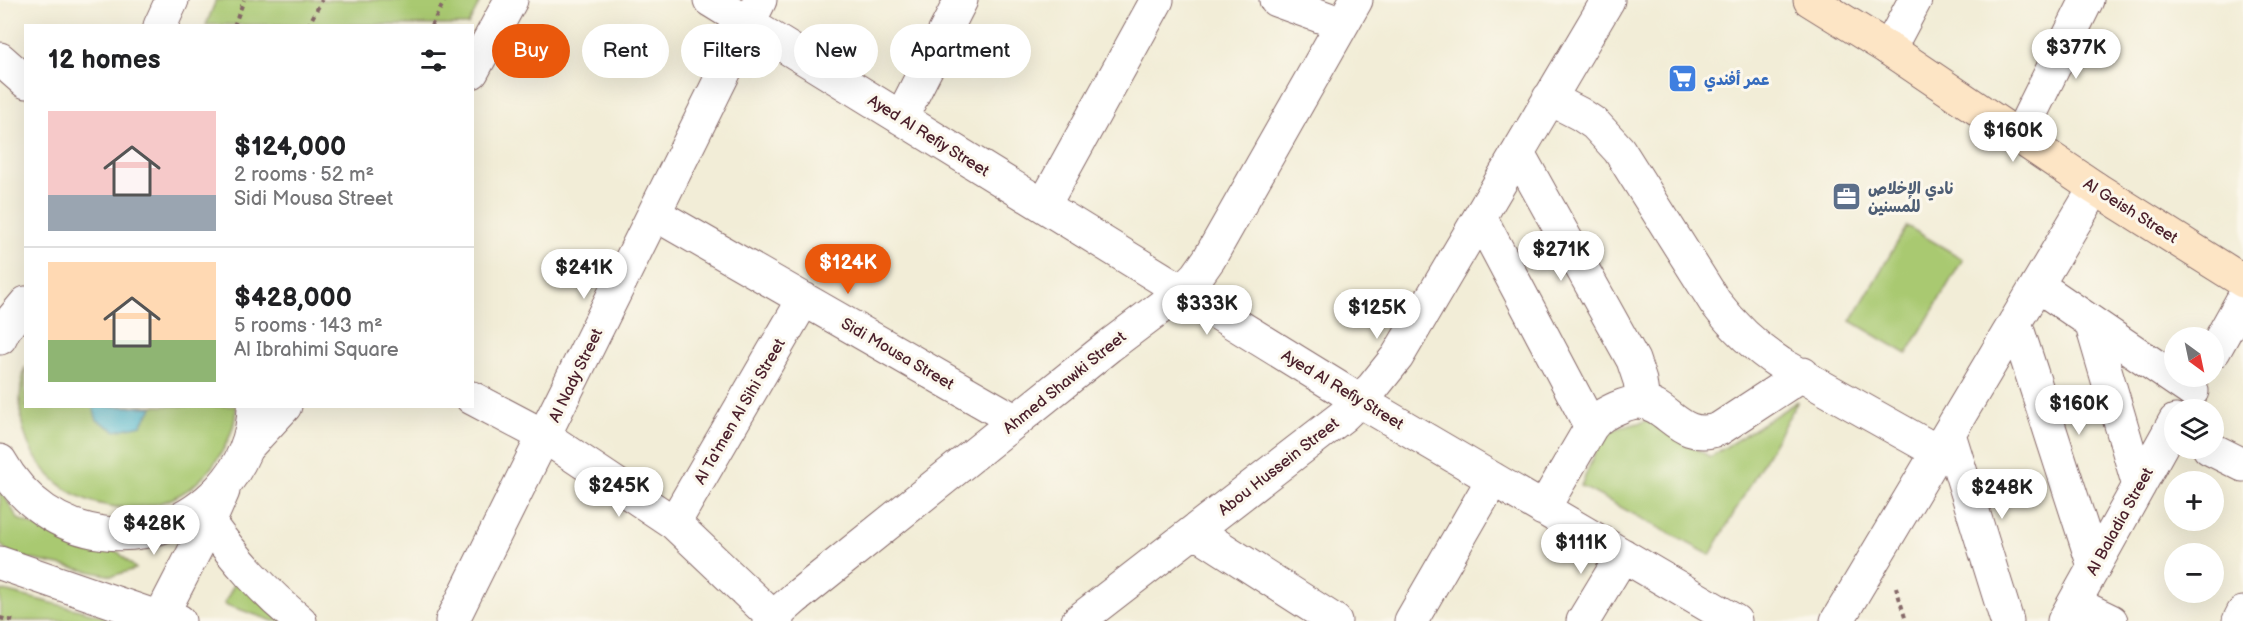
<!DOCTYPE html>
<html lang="en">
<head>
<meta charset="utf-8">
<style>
	:root { --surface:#fff; --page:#f2f2f2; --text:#202124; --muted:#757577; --line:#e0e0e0; --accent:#ea580c }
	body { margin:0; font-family:"Balsamiq Sans","Playpen Sans Arabic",sans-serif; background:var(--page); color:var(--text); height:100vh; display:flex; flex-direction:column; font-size:22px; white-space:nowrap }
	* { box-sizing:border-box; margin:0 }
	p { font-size:20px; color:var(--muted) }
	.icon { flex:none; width:33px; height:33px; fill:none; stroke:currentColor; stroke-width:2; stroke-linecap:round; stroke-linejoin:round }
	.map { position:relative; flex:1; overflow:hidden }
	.sheet { position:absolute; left:24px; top:24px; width:450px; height:384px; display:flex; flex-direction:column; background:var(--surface); border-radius:0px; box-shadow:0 6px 24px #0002 }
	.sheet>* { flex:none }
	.banner { position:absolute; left:492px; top:24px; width:570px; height:54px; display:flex; gap:12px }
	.needle { width:39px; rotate:147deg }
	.tools { position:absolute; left:2164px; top:327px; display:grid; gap:12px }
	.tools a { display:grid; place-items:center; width:60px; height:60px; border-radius:50%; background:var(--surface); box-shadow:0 6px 24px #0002; font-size:30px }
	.price { position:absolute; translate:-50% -51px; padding:0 14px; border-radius:21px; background:#fff; color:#222; font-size:20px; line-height:39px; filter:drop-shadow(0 2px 3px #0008) }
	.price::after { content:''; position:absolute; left:50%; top:36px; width:18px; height:14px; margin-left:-9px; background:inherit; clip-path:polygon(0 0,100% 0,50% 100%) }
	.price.active { background:var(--accent); color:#fff }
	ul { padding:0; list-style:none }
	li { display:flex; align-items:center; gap:18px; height:150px; padding:0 24px }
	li+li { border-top:2px solid var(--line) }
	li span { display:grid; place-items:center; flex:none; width:168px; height:120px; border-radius:0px; color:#555 }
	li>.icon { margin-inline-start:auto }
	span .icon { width:72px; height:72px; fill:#fffc; stroke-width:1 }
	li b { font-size:26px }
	h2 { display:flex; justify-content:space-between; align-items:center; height:72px; padding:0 24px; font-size:26px }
	.tag { padding:0 21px; border-radius:27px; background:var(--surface); box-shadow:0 6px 24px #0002; font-size:21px; line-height:54px }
	.tag.active { background:var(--accent); color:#fff }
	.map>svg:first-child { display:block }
</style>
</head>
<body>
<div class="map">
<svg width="2243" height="621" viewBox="0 0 2243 621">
	<rect width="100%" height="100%" fill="#fbf7ec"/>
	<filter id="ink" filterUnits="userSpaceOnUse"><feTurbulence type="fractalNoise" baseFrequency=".0167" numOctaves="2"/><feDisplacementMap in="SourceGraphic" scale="12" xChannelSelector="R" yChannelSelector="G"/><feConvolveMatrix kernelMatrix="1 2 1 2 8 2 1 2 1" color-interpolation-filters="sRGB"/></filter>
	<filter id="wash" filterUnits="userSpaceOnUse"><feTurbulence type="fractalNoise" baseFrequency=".008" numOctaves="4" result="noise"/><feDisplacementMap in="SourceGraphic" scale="24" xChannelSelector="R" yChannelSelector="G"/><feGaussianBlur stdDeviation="1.35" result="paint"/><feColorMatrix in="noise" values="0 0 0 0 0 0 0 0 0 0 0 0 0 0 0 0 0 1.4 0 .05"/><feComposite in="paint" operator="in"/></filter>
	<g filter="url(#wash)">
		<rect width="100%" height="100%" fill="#f2edd7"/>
		<path fill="#a9c971" stroke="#7a744e" stroke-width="1.5" d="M 216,0 L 481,0 L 468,25 L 206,25 Z
			M 1907,226 L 1963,259 L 1907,354 L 1851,321 Z
			M 25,367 L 26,406 L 236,406 C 236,424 228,443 218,458 C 163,545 27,511 20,408 C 20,394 21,379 25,367 Z
			M 1798,401 L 1710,555 L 1581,486 L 1604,432 L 1650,420 L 1710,457 Z
			M 0,489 L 18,519 L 51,533 L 118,552 L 136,569 L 112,576 L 11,555 L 0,544 Z
			M 237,579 L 290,621 L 273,621 L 224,604 Z
			M 0,590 L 123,621 L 0,621 Z"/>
		<path fill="#58c0d5" stroke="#517080" stroke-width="1.5" d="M 93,407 L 93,406 L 153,407 L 141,425 L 116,431 L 97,420 Z"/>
	</g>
	<g filter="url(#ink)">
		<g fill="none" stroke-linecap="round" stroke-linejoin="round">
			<defs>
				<path id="minor" d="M 710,0 L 1360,401 L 1735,621
					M 1276,0 L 1342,24
					M 1889,49 L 1915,0
					M 0,59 L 26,82
					M 1549,98 L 1580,114 L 1595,124 L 1619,150 L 1715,302 C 1734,327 1755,347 1781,364 L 1938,452
					M 901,118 L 961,0
					M 2019,137 L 2087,0
					M 1518,153 L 1633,360 L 1640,381 L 1643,402
					M 1044,205 L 1157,0
					M 655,214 L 1016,421
					M 1480,217 L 1591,427
					M 2037,285 L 2192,391
					M 2015,322 L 2094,566
					M 2091,322 L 2139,486
					M 2214,351 L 2243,299
					M 472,398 L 544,436 L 674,523 L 777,621
					M 1949,434 L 2007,621
					M 2209,448 L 2243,465
					M 1543,509 L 1591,427 C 1598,417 1606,413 1617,408 C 1624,405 1631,402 1639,402 C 1669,403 1679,443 1719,429 L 1803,374
					M 674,523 L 804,299
					M 1195,531 L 1335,621
					M 2074,603 L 2111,621
					M 452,621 L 760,0
					M 769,621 L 795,598 L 1109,346 L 1182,291 L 1197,276 L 1209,259 L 1356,0
					M 1078,621 L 1343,416 L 1373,387 L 1397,357 L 1608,0
					M 1411,621 L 1493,479
					M 1583,621 L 1623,555
					M 1837,621 L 2095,188
					M 2064,621 L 2175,421
					M 2239,621 L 2243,613"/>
				<path id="tertiary" d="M 160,26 L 172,0
					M 472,72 L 511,0
					M 0,338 L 5,328 L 26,303
					M 247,447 L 285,406
					M 0,461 C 46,545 155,559 220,489 C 241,467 254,437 254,406
					M 209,523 C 237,561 263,591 300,621
					M 0,563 L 160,618 L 179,621
					M 160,618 L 209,523 L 223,491"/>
				<path id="secondary" d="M 1810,0 L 1889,49 L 2095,188 L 2243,281"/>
			</defs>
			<use href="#minor" stroke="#856767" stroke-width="35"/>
			<use href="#tertiary" stroke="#856767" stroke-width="35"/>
			<use href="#secondary" stroke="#856767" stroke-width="35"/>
			<path stroke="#856767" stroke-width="4" stroke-dasharray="4.5 4.5" stroke-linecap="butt" d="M 234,26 L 244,0
				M 308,26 L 322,0
				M 431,26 L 445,0
				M 1896,587 L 1906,621
				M 0,618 L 14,621"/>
			<use href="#minor" stroke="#fff" stroke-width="33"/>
			<use href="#tertiary" stroke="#fff" stroke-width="33"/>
			<use href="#secondary" stroke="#fde5c5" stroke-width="33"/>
		</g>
	</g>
	<defs>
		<symbol id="supermarket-square" viewBox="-11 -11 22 22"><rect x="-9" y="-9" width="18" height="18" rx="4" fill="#3f7fe0" stroke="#fbf7ec"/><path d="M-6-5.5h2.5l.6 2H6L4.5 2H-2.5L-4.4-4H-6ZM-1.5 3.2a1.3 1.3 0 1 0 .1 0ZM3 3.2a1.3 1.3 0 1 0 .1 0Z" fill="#fff"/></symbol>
		<symbol id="office-square" viewBox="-11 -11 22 22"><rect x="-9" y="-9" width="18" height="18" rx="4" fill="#5c6f8a" stroke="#fbf7ec"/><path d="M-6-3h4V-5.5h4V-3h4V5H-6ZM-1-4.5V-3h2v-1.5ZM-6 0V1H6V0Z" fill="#fff"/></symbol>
	</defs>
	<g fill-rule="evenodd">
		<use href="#supermarket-square" x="1666" y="62" width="33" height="33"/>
		<use href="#office-square" x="1830" y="180" width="33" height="33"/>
	</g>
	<g text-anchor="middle" stroke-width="6" stroke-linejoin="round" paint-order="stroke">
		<g font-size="16" font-weight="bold" fill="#366cbe" stroke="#fbf7ec" text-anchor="start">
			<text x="1704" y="85">عمر أفندي</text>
		</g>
		<g font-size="16" fill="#4a1f2b" stroke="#fbf7ec">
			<text transform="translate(929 135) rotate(32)" y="6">Ayed Al Refiy Street</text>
			<text transform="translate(2131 210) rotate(32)" y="6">Al Geish Street</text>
			<text transform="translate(898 353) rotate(30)" y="6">Sidi Mousa Street</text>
			<text transform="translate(575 375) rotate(-64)" y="6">Al Nady Street</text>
			<text transform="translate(1064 382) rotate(-39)" y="6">Ahmed Shawki Street</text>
			<text transform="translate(1343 389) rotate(31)" y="6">Ayed Al Refiy Street</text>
			<text transform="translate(739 411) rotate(-60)" y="6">Al Ta'men Al Sihi Street</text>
			<text transform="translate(1278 466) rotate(-38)" y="6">Abou Hussein Street</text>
			<text transform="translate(2119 521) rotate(-61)" y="6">Al Baladia Street</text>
		</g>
		<g font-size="16" font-weight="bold" fill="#4e5e75" stroke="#fbf7ec" text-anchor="start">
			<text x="1868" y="194">نادي الإخلاص<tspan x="1868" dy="18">للمسنين</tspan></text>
		</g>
	</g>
</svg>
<div class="tools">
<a><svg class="needle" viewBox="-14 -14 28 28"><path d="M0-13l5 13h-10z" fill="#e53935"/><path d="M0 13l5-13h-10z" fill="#757577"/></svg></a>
<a><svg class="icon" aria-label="layers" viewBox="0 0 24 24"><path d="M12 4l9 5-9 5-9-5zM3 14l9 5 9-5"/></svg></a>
<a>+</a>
<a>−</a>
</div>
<b class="price" style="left:2076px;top:80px">$377K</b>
<b class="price" style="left:2013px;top:163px">$160K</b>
<b class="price" style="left:1561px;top:282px">$271K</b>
<b class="price active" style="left:848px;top:295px">$124K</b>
<b class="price" style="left:584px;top:300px">$241K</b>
<b class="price" style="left:1207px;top:336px">$333K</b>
<b class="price" style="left:1377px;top:340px">$125K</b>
<b class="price" style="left:2079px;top:436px">$160K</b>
<b class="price" style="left:619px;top:518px">$245K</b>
<b class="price" style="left:2002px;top:520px">$248K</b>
<b class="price" style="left:154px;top:556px">$428K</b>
<b class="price" style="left:1581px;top:575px">$111K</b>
<div class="banner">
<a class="tag active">Buy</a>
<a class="tag">Rent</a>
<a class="tag">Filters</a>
<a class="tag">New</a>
<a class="tag">Apartment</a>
</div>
<section class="sheet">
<h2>12 homes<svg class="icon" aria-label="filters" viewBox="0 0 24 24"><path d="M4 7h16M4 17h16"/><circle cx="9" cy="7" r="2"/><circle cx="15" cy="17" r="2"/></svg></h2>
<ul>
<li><span style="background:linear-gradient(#f6c9c9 70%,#9aa5b1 0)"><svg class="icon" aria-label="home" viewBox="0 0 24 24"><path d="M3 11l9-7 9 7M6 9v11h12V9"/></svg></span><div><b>$124,000</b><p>2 rooms · 52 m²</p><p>Sidi Mousa Street</p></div></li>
<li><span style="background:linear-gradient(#ffd9b3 65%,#8fb573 0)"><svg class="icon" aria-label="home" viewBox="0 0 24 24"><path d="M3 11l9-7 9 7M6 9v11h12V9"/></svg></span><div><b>$428,000</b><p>5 rooms · 143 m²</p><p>Al Ibrahimi Square</p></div></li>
</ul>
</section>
</div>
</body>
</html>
